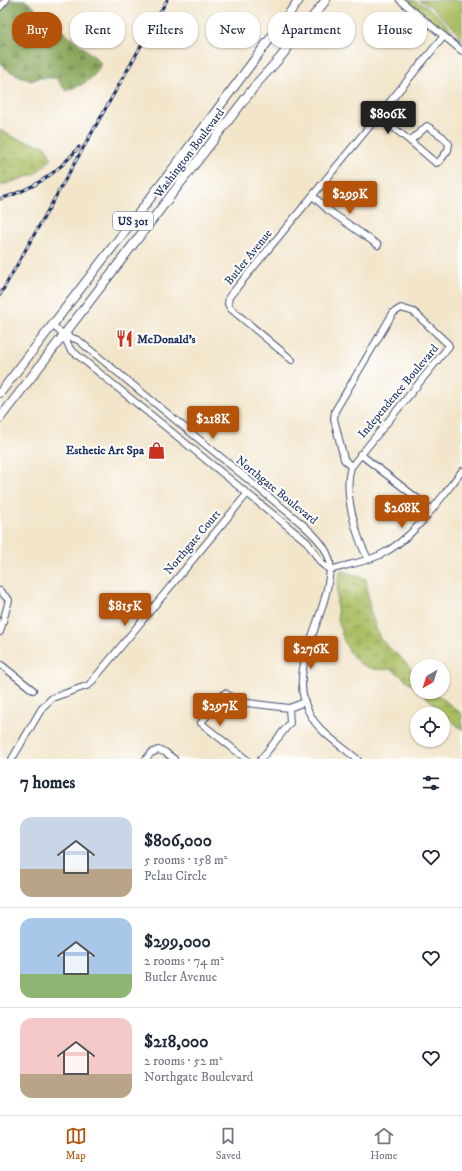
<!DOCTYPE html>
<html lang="en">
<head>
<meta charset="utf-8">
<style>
	:root { --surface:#fff; --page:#f6f6f7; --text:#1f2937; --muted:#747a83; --line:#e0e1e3; --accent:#b45309 }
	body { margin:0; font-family:"IM FELL DW Pica",serif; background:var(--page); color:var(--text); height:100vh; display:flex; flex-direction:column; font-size:15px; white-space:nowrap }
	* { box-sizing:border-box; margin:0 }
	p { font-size:13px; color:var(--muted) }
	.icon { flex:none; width:22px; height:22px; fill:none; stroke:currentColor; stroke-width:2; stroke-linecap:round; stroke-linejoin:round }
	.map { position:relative; height:759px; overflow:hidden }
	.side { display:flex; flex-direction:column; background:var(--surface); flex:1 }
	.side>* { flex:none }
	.top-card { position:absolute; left:12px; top:12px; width:438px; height:36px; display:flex; gap:8px }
	.needle { width:26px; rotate:219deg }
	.controls { position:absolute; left:410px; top:659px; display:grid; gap:8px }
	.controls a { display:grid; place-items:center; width:40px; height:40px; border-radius:50%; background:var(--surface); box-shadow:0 1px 3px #0004; font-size:20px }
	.price { position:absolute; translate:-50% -34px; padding:0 9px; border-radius:4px; background:var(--accent); color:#fff; font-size:13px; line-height:26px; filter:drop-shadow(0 1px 2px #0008) }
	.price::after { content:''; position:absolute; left:50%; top:24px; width:12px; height:9px; margin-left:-6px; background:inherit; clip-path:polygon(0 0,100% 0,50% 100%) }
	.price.active { background:#222; color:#fff }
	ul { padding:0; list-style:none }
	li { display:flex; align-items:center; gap:12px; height:100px; padding:0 20px }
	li+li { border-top:1px solid var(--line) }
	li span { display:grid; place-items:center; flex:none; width:112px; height:80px; border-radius:12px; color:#555 }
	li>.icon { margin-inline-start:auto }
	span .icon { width:48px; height:48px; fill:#fffc; stroke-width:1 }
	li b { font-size:17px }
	h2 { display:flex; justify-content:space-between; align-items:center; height:48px; padding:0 20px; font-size:17px }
	.chip { padding:0 14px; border-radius:16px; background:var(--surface); box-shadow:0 1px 3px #0004; font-size:14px; line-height:36px }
	.chip.active { background:var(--accent); color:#fff }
	.menu { display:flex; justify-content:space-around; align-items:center; height:56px; border-top:1px solid var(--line); background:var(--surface); font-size:11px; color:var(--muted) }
	.menu a { display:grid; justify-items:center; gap:2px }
	.menu .active { color:var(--accent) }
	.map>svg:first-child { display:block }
</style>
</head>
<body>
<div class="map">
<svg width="462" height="759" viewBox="0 0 462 759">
	<defs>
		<pattern id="forest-firs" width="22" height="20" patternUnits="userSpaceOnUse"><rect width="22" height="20" fill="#86a457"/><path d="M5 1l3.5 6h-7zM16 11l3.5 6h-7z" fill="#6d864b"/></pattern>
		<pattern id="wetland-marsh" width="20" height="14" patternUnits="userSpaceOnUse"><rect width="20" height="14" fill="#a9bd61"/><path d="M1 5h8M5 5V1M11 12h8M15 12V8" fill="none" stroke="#899a53"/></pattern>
	</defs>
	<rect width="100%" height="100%" fill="#fff"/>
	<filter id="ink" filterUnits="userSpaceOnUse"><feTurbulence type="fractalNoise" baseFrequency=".025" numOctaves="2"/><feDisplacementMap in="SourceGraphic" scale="8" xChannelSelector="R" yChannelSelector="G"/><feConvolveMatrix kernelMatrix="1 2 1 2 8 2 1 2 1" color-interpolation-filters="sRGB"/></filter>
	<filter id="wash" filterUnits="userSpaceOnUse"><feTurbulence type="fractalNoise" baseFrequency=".012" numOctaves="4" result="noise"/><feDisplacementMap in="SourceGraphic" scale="16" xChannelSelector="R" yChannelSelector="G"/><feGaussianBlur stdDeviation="0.9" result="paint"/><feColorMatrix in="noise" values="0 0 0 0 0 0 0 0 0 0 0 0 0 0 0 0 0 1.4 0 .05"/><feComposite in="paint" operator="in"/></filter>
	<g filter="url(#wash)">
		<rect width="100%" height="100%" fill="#f2e5ca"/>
		<path fill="url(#forest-firs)" stroke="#506a5a" d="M 10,0 L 25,0 L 96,58 L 101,63 C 95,80 82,85 66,91 L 56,78 L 40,78 L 31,81 L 9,71 L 0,63 L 0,12 Z"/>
		<path fill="url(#wetland-marsh)" stroke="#627660" d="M 0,130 L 15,138 L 45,146 L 52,159 L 35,174 L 0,186 Z
			M 341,570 L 366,579 L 370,610 L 380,639 L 403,660 L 417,676 L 417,689 L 392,669 C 386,669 379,670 373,669 C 337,663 331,596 341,570 Z
			M 421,692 L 434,692 L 462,714 L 462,730 Z"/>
		<path fill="#a9bd61" stroke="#627660" d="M 406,0 C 428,0 450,26 461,45 Z
			M 419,0 L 462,0 L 462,42 L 454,28 L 433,8 Z"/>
	</g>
	<g filter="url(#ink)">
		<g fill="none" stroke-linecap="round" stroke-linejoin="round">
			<defs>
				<path id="minor" d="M 400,0 L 462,51
					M 0,7 L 6,0
					M 378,115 L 410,141
					M 427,126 L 443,137 L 449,144 L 448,150 L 439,162 L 436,163 L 410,141 Z
					M 313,196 L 328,210 L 378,245
					M 52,325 L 64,335 L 78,340 L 301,523 C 312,533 327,546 330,562 C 331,568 329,577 328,583 C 322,628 284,673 312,718 C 323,735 342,746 357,759
					M 64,335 L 70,349 L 307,542 L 321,563 L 330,570
					M 292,360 L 231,309 L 228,304 L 229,297 L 444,36
					M 360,454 L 431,509
					M 351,467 L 344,459 L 334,419 L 335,411 L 393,313 L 401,308 L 414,312 L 448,344 L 449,346 L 351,467 C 343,492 356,536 368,559
					M 330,570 C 346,565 365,562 380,555 C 415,538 439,500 462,471
					M 0,591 L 9,600 L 0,632
					M 0,664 L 33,690
					M 289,708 L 305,702
					M 12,759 L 42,708 L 52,698 L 89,685 L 247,494
					M 146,759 L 151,753 L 158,750 L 165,752 L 174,759
					M 246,759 L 201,723 L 225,693 L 239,702 L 289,708 L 290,723 L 261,759"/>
				<path id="major" d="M 0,393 L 175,166 L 299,0
					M 0,418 L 258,82 L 279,59 L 326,0"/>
			</defs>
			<use href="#minor" stroke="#3b4a6e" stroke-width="8"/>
			<use href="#major" stroke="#3b4a6e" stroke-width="10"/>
			<use href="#minor" stroke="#fff" stroke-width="6"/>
			<use href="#major" stroke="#fff" stroke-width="8"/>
			<defs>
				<path id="rail" d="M 0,199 C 33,189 57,174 79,147
					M 0,295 L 167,0"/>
			</defs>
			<use href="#rail" stroke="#1b2f5e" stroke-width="3"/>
			<use href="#rail" stroke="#fff" stroke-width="1.5" stroke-dasharray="4.5" stroke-linecap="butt"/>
		</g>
	</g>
	<defs>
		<symbol id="restaurant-bare" viewBox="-9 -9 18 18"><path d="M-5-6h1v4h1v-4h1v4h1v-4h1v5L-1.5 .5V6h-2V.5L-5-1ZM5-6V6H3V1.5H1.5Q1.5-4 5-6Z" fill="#c8321e" stroke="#fff" stroke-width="2.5" paint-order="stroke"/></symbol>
		<symbol id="shop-bare" viewBox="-9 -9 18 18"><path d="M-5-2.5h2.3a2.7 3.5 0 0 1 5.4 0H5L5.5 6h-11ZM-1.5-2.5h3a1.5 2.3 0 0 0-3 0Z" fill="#c8321e" stroke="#fff" stroke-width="2.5" paint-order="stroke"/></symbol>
	</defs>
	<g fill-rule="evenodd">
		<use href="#restaurant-bare" x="112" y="326" width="25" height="25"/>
		<use href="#shop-bare" x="144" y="438" width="25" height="25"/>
	</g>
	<g text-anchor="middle" stroke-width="4" stroke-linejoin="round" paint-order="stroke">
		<rect fill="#fff" stroke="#5f6d8e" stroke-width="1" x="113" y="212" width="40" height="18" rx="3"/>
		<g font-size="11" font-weight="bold" fill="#1b2f5e">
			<text x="133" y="225">US 301</text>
		</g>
		<g font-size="12" fill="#1b2f5e" stroke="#fff">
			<text transform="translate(189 153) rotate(-53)" y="4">Washington Boulevard</text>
			<text transform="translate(248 257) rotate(-51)" y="4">Butler Avenue</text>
			<text transform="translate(398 391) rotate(-50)" y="4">Independence Boulevard</text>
			<text transform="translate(277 490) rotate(39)" y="4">Northgate Boulevard</text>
			<text transform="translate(192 542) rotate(-50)" y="4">Northgate Court</text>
		</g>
		<g font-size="12" font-weight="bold" fill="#1b2f5e" stroke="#fff" text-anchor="start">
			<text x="137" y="343">McDonald's</text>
			<text x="144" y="454" text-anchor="end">Esthetic Art Spa</text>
		</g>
	</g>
</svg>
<div class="controls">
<a><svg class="needle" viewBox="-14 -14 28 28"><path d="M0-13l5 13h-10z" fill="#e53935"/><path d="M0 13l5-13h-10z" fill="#747a83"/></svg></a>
<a><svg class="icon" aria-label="locate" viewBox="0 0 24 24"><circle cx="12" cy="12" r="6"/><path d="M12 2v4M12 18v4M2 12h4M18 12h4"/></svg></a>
</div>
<b class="price active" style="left:388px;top:135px">$806K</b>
<b class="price" style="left:350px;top:215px">$299K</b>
<b class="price" style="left:213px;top:440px">$218K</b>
<b class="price" style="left:402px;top:529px">$268K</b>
<b class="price" style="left:125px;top:627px">$815K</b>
<b class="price" style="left:311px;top:670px">$276K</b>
<b class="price" style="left:220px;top:727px">$297K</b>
<div class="top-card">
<a class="chip active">Buy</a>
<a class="chip">Rent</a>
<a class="chip">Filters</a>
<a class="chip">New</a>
<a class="chip">Apartment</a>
<a class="chip">House</a>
</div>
</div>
<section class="side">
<h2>7 homes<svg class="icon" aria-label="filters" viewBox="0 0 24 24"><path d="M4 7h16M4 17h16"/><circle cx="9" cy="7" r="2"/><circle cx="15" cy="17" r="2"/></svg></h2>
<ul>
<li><span style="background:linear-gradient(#c9d6e8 65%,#b9a48a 0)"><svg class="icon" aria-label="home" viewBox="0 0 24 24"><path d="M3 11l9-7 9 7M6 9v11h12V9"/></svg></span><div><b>$806,000</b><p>5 rooms · 158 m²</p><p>Pelau Circle</p></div><svg class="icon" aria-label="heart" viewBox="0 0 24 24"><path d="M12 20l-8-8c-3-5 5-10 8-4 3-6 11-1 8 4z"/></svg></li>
<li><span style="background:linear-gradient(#a9c7e8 70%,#8fb573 0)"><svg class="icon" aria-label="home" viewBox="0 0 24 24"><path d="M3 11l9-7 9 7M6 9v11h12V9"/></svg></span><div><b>$299,000</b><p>2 rooms · 74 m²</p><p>Butler Avenue</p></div><svg class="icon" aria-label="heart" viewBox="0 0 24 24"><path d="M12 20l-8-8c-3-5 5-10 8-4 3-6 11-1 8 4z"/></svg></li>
<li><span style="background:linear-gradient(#f6c9c9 70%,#b9a48a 0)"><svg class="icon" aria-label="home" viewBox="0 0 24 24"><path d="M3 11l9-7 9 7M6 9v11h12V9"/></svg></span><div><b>$218,000</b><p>2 rooms · 52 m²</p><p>Northgate Boulevard</p></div><svg class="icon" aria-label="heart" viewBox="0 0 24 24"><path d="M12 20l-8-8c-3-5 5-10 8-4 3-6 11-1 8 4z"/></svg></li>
</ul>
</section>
<nav class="menu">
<a class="active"><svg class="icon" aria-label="map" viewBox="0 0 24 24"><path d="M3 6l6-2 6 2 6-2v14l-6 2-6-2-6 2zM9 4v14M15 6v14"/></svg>Map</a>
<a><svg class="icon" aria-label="saved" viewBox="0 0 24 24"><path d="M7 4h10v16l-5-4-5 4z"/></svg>Saved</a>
<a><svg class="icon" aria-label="home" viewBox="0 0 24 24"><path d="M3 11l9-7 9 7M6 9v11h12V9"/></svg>Home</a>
</nav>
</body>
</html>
